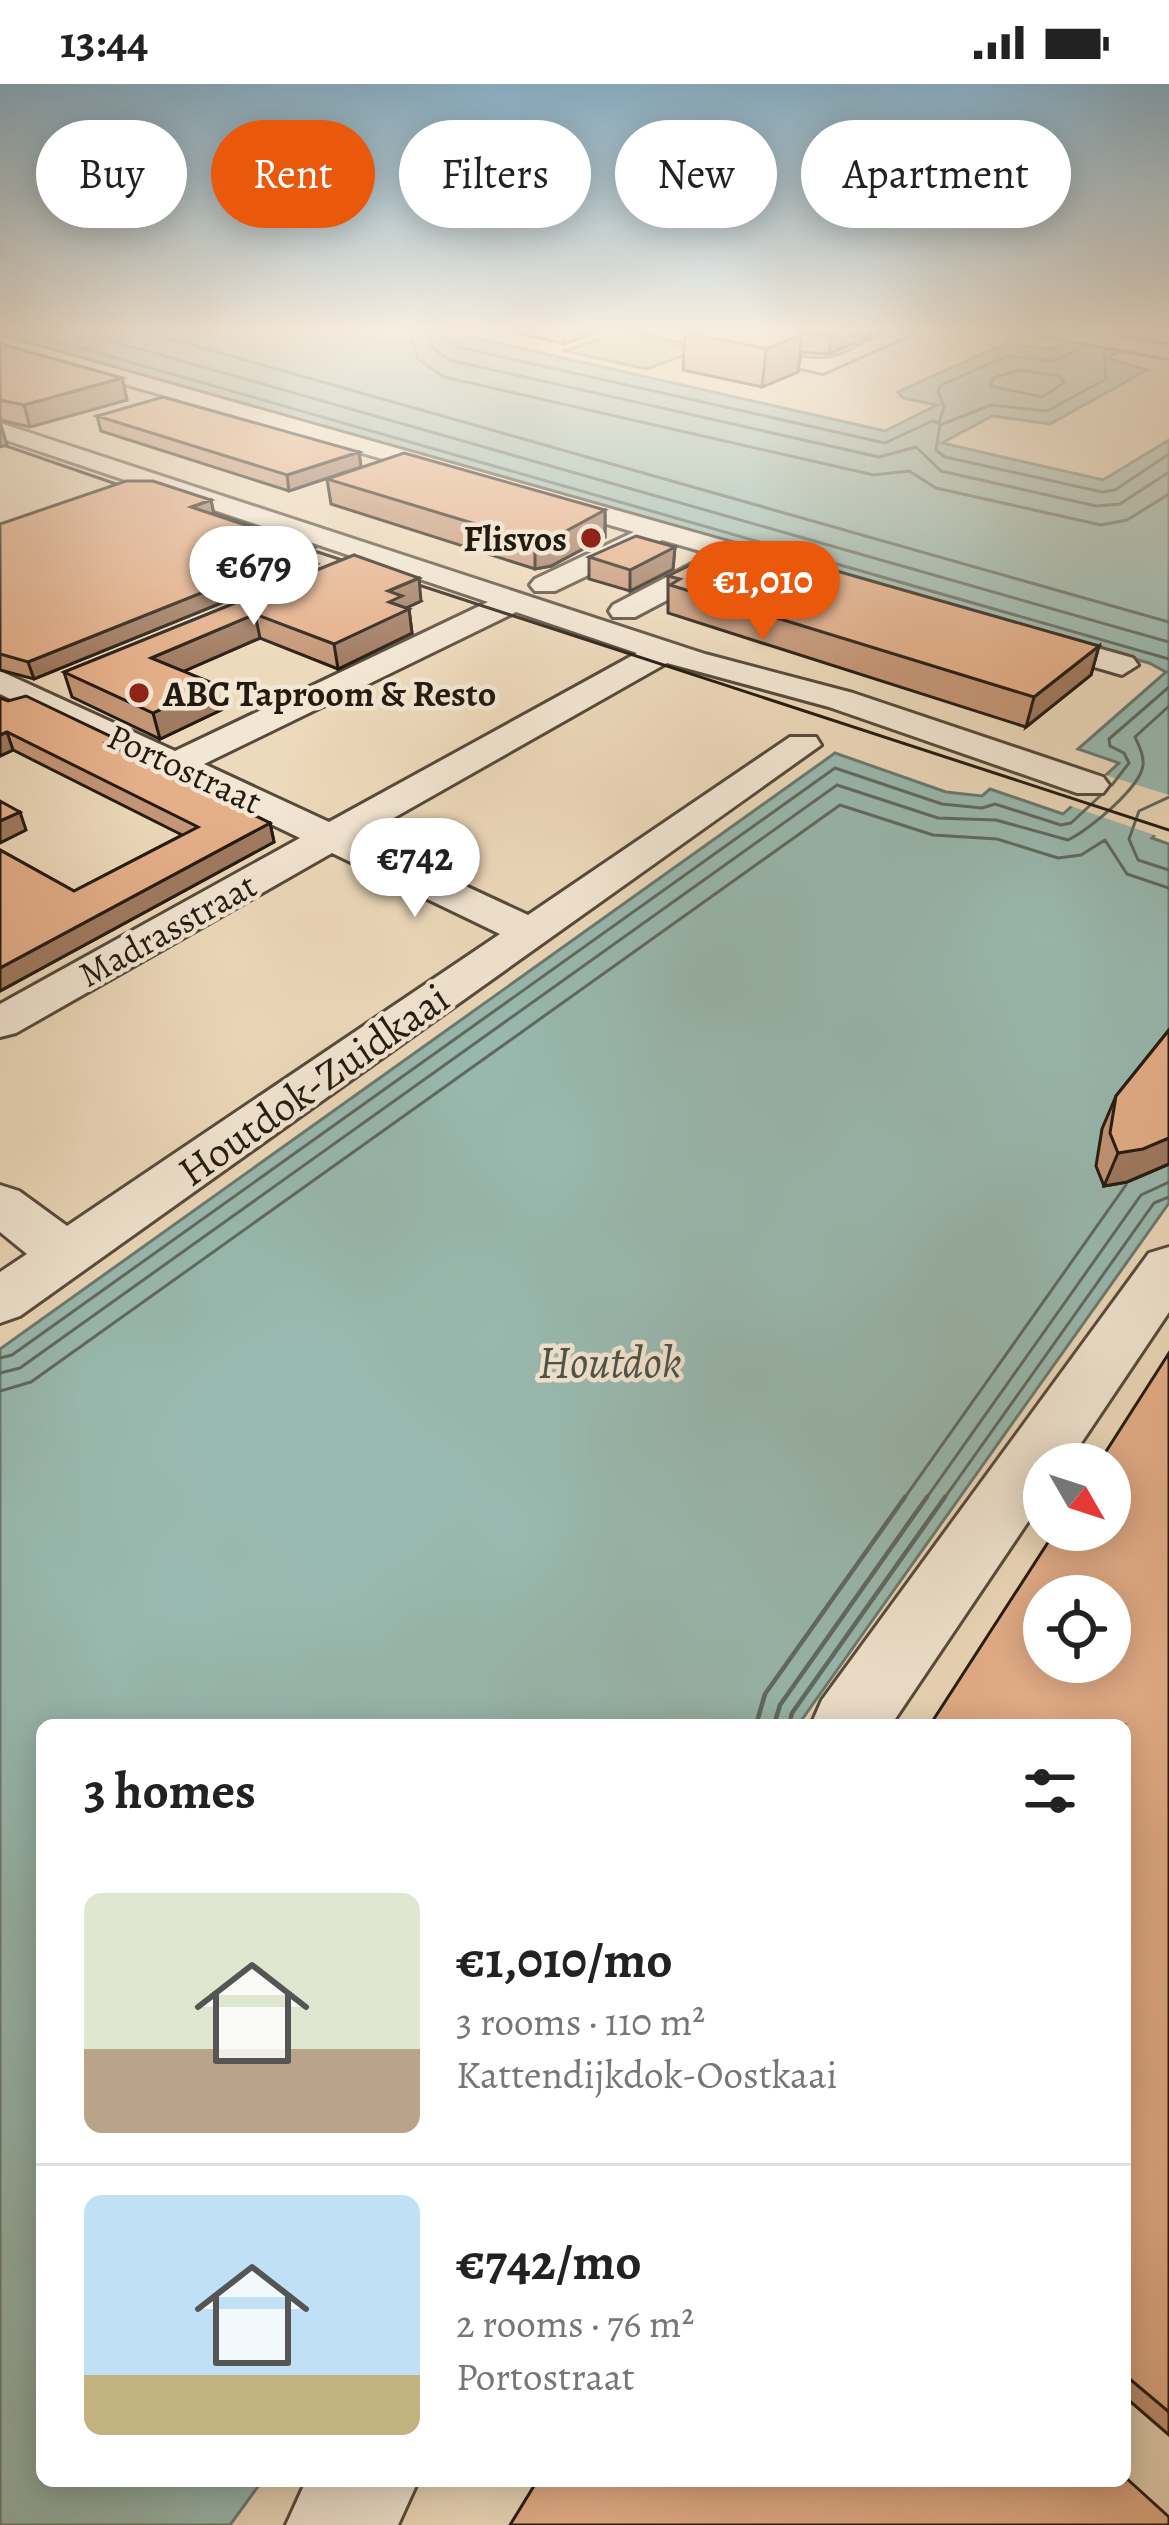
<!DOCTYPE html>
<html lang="en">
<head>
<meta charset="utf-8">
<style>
	:root { --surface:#fff; --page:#f2f2f2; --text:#222; --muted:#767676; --line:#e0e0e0; --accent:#ea580c }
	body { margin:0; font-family:Alegreya,serif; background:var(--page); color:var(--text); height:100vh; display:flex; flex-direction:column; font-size:45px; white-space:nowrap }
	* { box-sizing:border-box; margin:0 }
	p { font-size:39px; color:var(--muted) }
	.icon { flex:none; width:66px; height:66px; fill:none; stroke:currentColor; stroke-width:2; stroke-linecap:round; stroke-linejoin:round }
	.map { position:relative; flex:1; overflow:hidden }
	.side { position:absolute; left:36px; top:1635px; width:1095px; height:768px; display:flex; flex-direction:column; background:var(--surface); border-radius:18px; box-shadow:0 6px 30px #0003 }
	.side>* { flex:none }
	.hud { position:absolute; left:36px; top:36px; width:1098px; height:108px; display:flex; gap:24px }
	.needle { width:78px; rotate:129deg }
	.tools { position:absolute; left:1023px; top:1359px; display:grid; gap:24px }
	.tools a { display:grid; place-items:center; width:108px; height:108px; border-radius:50%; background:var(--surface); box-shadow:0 6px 30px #0003; font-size:60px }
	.price { position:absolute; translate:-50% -102px; padding:0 27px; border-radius:42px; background:#fff; color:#222; font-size:39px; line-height:78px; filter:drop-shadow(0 3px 6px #0008) }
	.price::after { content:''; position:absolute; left:50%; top:72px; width:36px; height:27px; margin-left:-18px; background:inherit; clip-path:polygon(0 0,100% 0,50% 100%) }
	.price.active { background:var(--accent); color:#fff }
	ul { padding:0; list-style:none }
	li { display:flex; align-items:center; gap:36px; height:300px; padding:0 48px }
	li+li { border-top:3px solid var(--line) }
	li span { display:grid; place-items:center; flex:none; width:336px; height:240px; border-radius:18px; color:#555 }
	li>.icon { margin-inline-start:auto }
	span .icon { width:144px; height:144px; fill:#fffc; stroke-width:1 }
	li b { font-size:51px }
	h2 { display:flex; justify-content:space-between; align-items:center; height:144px; padding:0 48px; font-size:51px }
	.pill { padding:0 42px; border-radius:54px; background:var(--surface); box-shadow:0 6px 30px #0003; font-size:42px; line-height:108px }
	.pill.active { background:var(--accent); color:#fff }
	.status { display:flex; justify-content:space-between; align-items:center; height:84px; padding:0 60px; background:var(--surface); direction:ltr }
	.status svg { height:33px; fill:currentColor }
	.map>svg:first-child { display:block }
</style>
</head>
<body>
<div class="status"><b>13:44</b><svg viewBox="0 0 49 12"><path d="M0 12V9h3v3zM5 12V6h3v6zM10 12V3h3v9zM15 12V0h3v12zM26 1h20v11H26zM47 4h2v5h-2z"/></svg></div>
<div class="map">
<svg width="1169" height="2441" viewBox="0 0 1169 2441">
	<rect width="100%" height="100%" fill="#edd9bb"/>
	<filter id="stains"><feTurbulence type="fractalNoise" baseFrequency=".00167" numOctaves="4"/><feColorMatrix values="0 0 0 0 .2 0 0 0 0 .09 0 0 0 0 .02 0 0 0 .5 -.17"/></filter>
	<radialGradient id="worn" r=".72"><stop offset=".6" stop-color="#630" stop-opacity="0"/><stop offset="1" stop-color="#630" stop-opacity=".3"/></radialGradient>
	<path fill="#b8bf90" stroke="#6e6c50" stroke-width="3" d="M 618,249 L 699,266 L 647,285 L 565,267 Z"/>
	<path fill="#99bab1" stroke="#6a7a71" stroke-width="3" d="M 45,244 L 431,244 L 885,347 L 937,321 L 903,314 L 898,308 L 1004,260 L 1054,265 L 1094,244 L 1169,244 L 1106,274 L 1147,286 L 1050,340 L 992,332 L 942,359 L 1103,396 L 1169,356 L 1169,735 L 1152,754 L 1169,760 L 1169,1119 L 798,1641 L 42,1641 L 42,2397 L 262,2397 L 230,2441 L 0,2441 L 0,1265 L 835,669 L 946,708 L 982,712 L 990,705 L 1063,730 L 1119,679 L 1078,665 L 1166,588 L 1149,579 L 10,256 Z"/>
	<path fill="#edd9bb" d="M 1102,690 L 1169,711 L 1169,739 L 1157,752 L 1068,721 Z"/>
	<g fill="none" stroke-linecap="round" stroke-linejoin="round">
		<path stroke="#5e6a61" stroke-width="3" d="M 35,244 L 39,252 L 1169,575
			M 66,244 L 1169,558
			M 132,244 L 1169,538
			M 409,244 L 418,275 L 444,293 L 874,391 L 909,387 L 936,404 L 1101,441 L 1127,436 L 1169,410
			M 428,244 L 433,264 L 449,276 L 879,373 L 916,363 L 941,387 L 1096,422 L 1120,420 L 1169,388
			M 443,244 L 444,255 L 453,262 L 885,359 L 932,337 L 939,339 L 944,323 L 938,307 L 941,301 L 1007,272 L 1055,277 L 1085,262
			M 1104,265 L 1106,295 L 1047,327 L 991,321 L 940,341 L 936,366 L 945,373 L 1102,408 L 1115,406 L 1169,370
			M 1019,286 L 1060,292 L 1064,299 L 1042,313 L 990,302 L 993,294 Z
			M 1112,701 L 1129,679 L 1124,669 L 1110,662 L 1109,655 L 1169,603
			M 1169,713 L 1139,727 L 1129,755 L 1138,776 L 1169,786
			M 0,1274 L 12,1271 L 835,684 L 942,720 L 982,724 L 995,720 L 1061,741 L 1071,739 L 1100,712
			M 0,1289 L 20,1284 L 837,701 L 938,734 L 996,736 L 1068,756 C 1088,747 1141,703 1143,681 C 1144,671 1139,662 1135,653 L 1169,622
			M 0,1307 L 31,1298 L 840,721 L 933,751 L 997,755 L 1058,774 L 1081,771 L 1105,756 L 1127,790 L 1169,804
			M 903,1416 L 1126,1101
			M 925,1416 L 1141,1111 L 1169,1098
			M 943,1416 L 1154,1119 L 1169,1113"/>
		<path stroke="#5e6a61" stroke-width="4.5" d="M 756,1641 L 765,1610 L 905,1413
			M 774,1641 L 780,1621 L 927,1413
			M 789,1641 L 792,1629 L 945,1413"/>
		<defs>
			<path id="minor" d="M 624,244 C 690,244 751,271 816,275 C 852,278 883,237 920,246 L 823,289 Z
				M 1025,244 L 1069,244 L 1169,262 L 1169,274 L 1035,250 Z
				M 0,252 L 817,483 L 821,489 L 807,498 L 739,478 L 635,533 L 613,533 L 609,527 L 613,521 L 711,470 L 662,456 L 555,507 L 535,507 L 530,501 L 535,495 L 634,448 L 0,264 Z
				M 0,339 L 705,570 L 853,609 L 1103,693 L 1109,701 L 1103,709 L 1077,709 L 829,623 L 667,579 L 360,753 L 528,831 L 790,653 L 816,653 L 821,661 L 20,1232 L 0,1239 L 0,1188 L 27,1170 L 0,1148 L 0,1101 L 19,1107 L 67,1142 L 500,850 L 332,769 L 16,949 L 0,953 L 0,920 L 300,754 L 0,610 L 0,587 L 175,667 L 488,518 L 0,354 ZM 516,528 L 637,569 L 329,738 L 204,680 Z
				M 1023,543 L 1133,574 L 1138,581 L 1122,591 L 1012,559 L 1007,552 L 1012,545 Z
				M 1169,1163 L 1169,1228 L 1067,1380 L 1044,1380 L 1044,1414 L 891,1641 L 811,1641 L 822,1616 L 1149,1169 Z
				M 306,2397 L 418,2397 L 398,2441 L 286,2441 Z"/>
		</defs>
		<use href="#minor" stroke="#564a3c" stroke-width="6"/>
		<use href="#minor" fill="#f3e6d3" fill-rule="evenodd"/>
		<path stroke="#231a11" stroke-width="3" d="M 0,360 L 148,411
			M 182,418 L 302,459
			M 284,457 L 1169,746"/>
	</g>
	<path fill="#c59677" stroke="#231a11" stroke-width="3" d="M 497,244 L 610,244 L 564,260 Z
		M 664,244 L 883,244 L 883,246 L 829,270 L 801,268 L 798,288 L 762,303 L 683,286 L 685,248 Z
		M 0,260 L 122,294 L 127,316 L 30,343 L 0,336 Z
		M 97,332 L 359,368 L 361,383 L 289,407 L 101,347 Z
		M 327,395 L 605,426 L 605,453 L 551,482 L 535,485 L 331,420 Z
		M 211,416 L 214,431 L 317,480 L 34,595 L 0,586 L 0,440 Z
		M 675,463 L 673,485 L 630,507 L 589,495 L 589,473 Z
		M 354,471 L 421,517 L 406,524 L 409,525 L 412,549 L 338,585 L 260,554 L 184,587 L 221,626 L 160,655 L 72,613 L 64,588 Z
		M 668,492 L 1099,562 L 1091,591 L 1026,643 L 668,529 Z
		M 0,614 L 116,655 L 119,666 L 270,739 L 274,758 L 0,907 L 0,766 L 74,807 L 182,751 L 13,666 L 0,672 Z
		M 1169,946 L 1169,1080 L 1127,1098 L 1104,1102 L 1096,1082 L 1102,1045 L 1116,1012 Z
		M 1169,1269 L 1169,2351 L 1125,2313 L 1125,1641 Z"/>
	<path fill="#a07a61" stroke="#231a11" stroke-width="3" d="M 564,244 L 610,244 L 564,260 Z
		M 849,244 L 883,244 L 883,246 L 829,270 L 831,252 Z
		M 802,250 L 798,288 L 762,303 L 766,265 Z
		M 122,294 L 127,316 L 30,343 L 24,321 Z
		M 0,338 L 7,361 L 0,363 Z
		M 359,368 L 361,383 L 289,407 L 287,391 Z
		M 211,416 L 214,431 L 191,423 Z
		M 605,426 L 605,453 L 551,482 L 535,485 L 535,458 Z
		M 675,463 L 673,485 L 630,507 L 630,486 Z
		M 314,464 L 317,480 L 34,595 L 28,578 Z
		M 419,494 L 421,517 L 404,525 L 409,525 L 412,549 L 338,585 L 334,560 L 388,507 Z
		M 255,530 L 260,554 L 157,599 L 151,574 Z
		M 1099,562 L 1091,591 L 1026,643 L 1034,613 Z
		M 215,600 L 221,626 L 160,655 L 153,629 Z
		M 7,648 L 13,666 L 0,672 L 0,651 Z
		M 20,728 L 26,746 L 0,759 L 0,737 Z
		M 270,739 L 274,758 L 0,907 L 0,884 Z
		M 1169,1054 L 1169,1080 L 1127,1098 L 1104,1102 L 1118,1069 Z"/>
	<path fill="#e5af8a" stroke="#231a11" stroke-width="3" fill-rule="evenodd" d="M 696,244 L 772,244 L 802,250 L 766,265 L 684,248 Z
		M 772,244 L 849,244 L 831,252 L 802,250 Z
		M 0,260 L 122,294 L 24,321 L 0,316 Z
		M 163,313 L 359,368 L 287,391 L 97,332 Z
		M 404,369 L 605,426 L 551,455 L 535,458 L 327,395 Z
		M 126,397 L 153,397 L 211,416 L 191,423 L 314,464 L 28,578 L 0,570 L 0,440 Z
		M 636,452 L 675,463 L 630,486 L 589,473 Z
		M 746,461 L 1099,562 L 1034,613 L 670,501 L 680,495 L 668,492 L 715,469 L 724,472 Z
		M 354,471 L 419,494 L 388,507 L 402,512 L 389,518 L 409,525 L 334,560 L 255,530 L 151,574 L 215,600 L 153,629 L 64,588 Z
		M 26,612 L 116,655 L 106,659 L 270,739 L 0,884 L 0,766 L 74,807 L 198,743 L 7,648 L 0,651 L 0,614 L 8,617 Z
		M 0,717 L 20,728 L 0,737 Z
		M 1169,946 L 1169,1054 L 1143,1065 L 1118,1069 L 1110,1049 L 1116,1012 Z
		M 1169,1269 L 1169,2328 L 1125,2291 L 1125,1641 L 930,1641 L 1056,1446 L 1110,1446 L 1110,1380 L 1098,1380 ZM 1044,1512 L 1110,1512 L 1110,1578 L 1044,1578 Z
		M 1125,2393 L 1169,2433 L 1169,2441 L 510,2441 L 537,2397 L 1125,2397 Z"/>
	<linearGradient id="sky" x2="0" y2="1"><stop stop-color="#88b6d2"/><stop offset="0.42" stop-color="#f7eee0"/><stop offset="1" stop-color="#f7eee0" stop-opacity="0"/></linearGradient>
	<rect width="1169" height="586" fill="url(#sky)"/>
	<g fill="#8f2418" stroke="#f3e6d3" stroke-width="4.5">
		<circle cx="591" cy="454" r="12"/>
		<circle cx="139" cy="609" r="12"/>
	</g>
	<g text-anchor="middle" stroke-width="9" stroke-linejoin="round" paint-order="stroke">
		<g font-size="36" font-weight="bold" fill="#231a11" stroke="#f3e6d3" text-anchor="end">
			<text x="567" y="467">Flisvos</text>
			<text x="163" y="622" text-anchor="start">ABC Taproom &amp; Resto</text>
		</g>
		<g font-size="36" fill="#231a11" stroke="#f3e6d3">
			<text transform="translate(185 684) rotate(25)" y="13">Portostraat</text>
			<text transform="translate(167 845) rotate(-29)" y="13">Madrasstraat</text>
		</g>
		<g font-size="42" fill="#231a11" stroke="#f3e6d3">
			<text transform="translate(313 1000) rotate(-35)" y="15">Houtdok-Zuidkaai</text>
		</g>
		<g font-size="45" font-style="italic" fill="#4c5249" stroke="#f3e6d3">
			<text x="610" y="1293">Houtdok</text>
		</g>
	</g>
	<rect width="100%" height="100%" filter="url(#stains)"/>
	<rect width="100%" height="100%" fill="url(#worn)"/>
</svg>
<div class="tools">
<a><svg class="needle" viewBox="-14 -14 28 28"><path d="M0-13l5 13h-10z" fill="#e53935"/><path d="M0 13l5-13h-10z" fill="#767676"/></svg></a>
<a><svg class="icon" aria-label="locate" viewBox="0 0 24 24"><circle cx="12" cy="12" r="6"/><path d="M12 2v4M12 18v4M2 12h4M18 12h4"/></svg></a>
</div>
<b class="price" style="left:254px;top:544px">€679</b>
<b class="price active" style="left:763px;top:559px">€1,010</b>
<b class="price" style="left:415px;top:836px">€742</b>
<div class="hud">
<a class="pill">Buy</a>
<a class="pill active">Rent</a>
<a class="pill">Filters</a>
<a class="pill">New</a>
<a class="pill">Apartment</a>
</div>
<section class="side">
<h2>3 homes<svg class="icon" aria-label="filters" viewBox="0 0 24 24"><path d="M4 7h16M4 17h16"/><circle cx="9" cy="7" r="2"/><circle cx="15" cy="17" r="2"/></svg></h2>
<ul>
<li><span style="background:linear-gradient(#dfe7d0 65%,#b9a48a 0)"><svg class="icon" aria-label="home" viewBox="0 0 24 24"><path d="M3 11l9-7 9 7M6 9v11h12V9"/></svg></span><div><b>€1,010/mo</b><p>3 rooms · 110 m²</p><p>Kattendijkdok-Oostkaai</p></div></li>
<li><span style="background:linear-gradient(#bfe0f5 75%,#c2b280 0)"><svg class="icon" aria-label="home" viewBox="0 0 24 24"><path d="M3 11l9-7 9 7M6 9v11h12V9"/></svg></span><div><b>€742/mo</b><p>2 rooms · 76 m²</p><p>Portostraat</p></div></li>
</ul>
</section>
</div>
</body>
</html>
